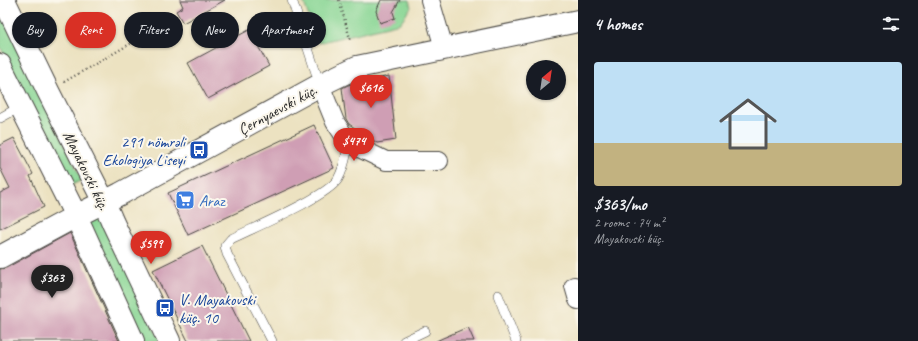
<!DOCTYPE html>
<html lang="en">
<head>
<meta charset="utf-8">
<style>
	:root { --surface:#171b24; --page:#20242c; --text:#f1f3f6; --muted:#9ea1a6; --accent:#d93025 }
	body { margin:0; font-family:Caveat,sans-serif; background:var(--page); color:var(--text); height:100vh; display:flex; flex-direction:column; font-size:15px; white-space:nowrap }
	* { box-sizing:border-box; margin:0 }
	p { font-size:13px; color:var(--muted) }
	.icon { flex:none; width:22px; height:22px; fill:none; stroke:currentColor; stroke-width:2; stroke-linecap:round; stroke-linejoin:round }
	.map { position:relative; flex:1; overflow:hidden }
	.drawer { display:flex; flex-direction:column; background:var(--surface); width:340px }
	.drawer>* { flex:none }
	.banner { position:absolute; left:12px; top:12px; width:380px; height:36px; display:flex; gap:8px }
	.needle { width:26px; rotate:29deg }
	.buttons { position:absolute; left:526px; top:60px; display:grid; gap:8px }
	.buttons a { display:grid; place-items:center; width:40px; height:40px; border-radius:50%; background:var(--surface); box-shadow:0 1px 3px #0004; font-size:20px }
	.price { position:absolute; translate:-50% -34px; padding:0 9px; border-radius:14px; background:var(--accent); color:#fff; font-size:13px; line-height:26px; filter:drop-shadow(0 1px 2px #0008) }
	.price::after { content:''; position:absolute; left:50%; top:24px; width:12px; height:9px; margin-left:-6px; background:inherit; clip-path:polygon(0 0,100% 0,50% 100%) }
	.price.selected { background:#222; color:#fff }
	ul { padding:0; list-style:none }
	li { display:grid; align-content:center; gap:8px; height:212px; padding:0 16px }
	li span { display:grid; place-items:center; height:124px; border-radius:4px; color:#555 }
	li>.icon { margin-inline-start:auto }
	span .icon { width:72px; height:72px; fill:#fffc; stroke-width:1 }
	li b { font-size:17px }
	h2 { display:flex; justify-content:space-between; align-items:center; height:48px; padding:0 16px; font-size:17px }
	.tag { padding:0 14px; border-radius:18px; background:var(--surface); box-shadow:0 1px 3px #0004; font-size:14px; line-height:36px }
	.tag.selected { background:var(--accent); color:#fff }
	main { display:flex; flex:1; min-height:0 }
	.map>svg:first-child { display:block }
</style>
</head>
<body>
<main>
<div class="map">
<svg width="578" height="341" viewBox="0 0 578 341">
	<rect width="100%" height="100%" fill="#fbf7ec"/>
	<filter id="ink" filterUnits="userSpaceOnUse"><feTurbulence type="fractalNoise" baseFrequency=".025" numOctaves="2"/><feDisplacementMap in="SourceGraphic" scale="8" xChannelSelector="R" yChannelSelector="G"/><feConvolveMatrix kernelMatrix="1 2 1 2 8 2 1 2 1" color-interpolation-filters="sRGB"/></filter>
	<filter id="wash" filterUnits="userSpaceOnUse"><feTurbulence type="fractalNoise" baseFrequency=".012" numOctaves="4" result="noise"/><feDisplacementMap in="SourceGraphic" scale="16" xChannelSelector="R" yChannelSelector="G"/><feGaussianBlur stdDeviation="0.9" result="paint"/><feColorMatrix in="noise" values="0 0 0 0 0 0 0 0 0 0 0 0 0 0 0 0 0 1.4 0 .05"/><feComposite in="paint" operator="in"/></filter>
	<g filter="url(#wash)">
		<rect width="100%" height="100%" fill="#ece2c1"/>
		<path fill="#89d694" stroke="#5a8060" d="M 303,0 L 409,0 L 411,7 L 400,23 L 318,43 Z
			M 0,9 L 82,180 L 68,187 L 0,46 Z
			M 99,211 L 160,341 L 142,341 L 85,217 Z"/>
		<g id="blocks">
			<path fill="#cf9eb4" d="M 180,0 L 225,0 L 183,23 L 176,11 L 183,7 Z
				M 381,0 L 400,0 L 393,12 L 395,18 L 380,23 L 376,11 Z
				M 249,30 L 269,66 L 208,99 L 188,63 Z
				M 389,76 L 396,140 L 377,143 L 349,124 L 346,119 L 342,88 L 348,85 Z
				M 314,125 L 334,168 L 188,235 L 168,193 Z
				M 14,138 L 33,174 L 30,176 L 44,207 L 0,229 L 0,193 L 10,188 L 0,168 L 0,145 Z
				M 70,233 L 119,341 L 0,341 L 0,269 L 6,268 Z
				M 202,246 L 249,341 L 188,341 L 153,270 Z
				M 468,327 L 474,341 L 436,341 Z"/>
		</g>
	</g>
	<g filter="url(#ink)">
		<use href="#blocks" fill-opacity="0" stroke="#484642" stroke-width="1"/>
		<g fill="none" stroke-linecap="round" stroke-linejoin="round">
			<defs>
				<path id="service" d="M 292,0 L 320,85
					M 0,118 L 20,107
					M 498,295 L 516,341
					M 272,341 L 227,254 L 225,246 L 231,239 C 253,228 327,197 338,179 C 344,169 346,155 349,143
					M 404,341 L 425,331"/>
				<path id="minor" d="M 430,0 L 444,48
					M 320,85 L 335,122 L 349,143 L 386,161 L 439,161
					M 574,286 L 578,300"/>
				<path id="tertiary" d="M 4,0 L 48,91 L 104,202 L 113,223 L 169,341
					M 0,65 L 76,216 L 133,341
					M 0,257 L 76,216 L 120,194 L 320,85 L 357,67 L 578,21"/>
			</defs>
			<use href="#service" stroke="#484642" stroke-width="10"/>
			<use href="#minor" stroke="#484642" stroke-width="20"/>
			<use href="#tertiary" stroke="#484642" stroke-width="24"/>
			<path stroke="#484642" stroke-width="2.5" stroke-dasharray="1 3" stroke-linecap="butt" d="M 339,0 L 351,42
				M 64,82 L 161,26"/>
			<use href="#service" stroke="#fff" stroke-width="9"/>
			<use href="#minor" stroke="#fff" stroke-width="18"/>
			<use href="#tertiary" stroke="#fff" stroke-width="22"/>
		</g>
	</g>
	<defs>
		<symbol id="bus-square" viewBox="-11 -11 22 22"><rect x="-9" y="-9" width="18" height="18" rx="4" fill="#1a4fb4" stroke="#fbf7ec"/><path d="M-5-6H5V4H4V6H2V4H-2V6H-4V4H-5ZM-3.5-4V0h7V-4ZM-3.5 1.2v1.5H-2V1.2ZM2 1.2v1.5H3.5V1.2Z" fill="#fff"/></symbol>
		<symbol id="supermarket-square" viewBox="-11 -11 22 22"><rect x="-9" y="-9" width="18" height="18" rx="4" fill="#3f7fe0" stroke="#fbf7ec"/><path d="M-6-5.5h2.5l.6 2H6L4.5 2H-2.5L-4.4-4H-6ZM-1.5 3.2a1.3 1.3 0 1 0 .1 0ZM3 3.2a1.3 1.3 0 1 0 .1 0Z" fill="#fff"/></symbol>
	</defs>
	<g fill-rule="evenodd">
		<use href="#bus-square" x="188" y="139" width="22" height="22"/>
		<use href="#supermarket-square" x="174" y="189" width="22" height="22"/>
		<use href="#bus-square" x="154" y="297" width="22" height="22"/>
	</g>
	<g text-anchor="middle" stroke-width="4" stroke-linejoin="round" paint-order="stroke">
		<g font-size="16" fill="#2b2b2b" stroke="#fbf7ec">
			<text transform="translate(277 109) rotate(-29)" y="6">Çernyaevski küç.</text>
			<text transform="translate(87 170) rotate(64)" y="6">Mayakovski küç.</text>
		</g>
		<g font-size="16" fill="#164399" stroke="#fbf7ec" text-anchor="end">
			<text x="185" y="147">291 nömrəli<tspan x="185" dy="18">Ekologiya Liseyi</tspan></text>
			<text x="179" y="305" text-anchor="start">V. Mayakovski<tspan x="179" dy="18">küç. 10</tspan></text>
		</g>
		<g font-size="16" fill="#366cbe" stroke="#fbf7ec" text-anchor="start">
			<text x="199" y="206">Araz</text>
		</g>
	</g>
</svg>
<div class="buttons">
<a><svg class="needle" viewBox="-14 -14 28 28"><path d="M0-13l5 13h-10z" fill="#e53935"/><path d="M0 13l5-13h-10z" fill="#9ea1a6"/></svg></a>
</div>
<b class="price" style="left:371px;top:109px">$616</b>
<b class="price" style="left:354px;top:162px">$474</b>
<b class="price" style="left:151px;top:265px">$599</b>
<b class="price selected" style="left:52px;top:299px">$363</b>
<div class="banner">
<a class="tag">Buy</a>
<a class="tag selected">Rent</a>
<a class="tag">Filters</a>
<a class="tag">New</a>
<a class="tag">Apartment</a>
</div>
</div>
<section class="drawer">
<h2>4 homes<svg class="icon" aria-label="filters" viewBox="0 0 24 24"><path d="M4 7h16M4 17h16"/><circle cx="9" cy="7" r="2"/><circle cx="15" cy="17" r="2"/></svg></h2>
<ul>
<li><span style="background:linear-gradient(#bfe0f5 65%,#c2b280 0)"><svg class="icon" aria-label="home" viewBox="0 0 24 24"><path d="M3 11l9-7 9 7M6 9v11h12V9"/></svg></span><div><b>$363/mo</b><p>2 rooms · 74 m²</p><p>Mayakovski küç.</p></div></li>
</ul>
</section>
</main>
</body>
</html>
